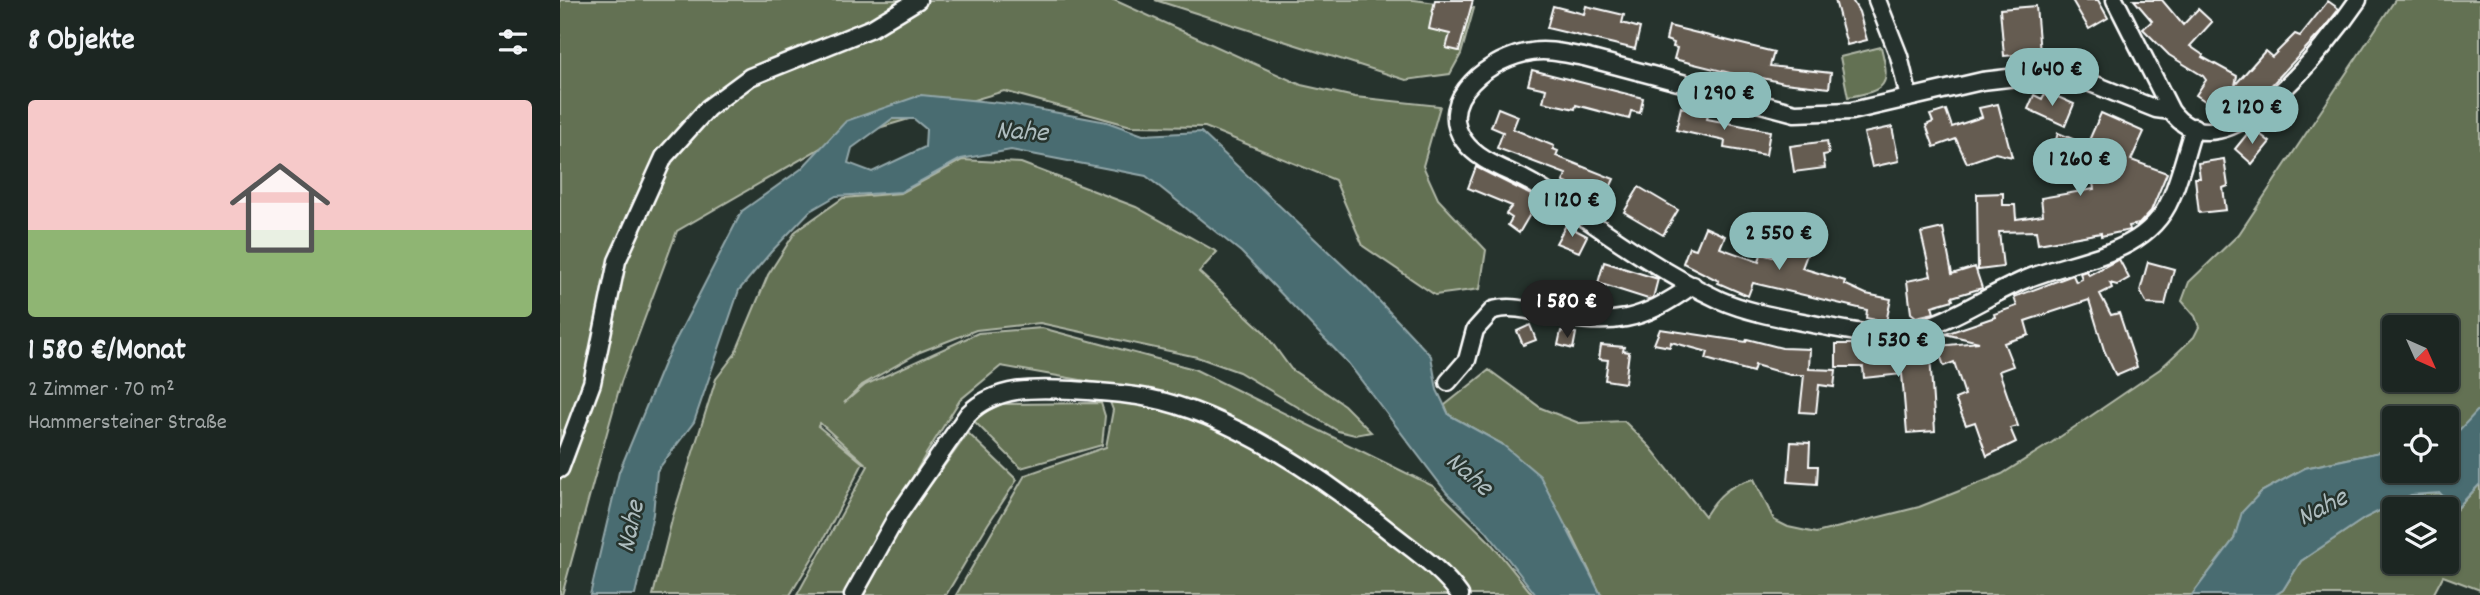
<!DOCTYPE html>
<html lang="de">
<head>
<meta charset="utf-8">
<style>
	:root { --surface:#1c2622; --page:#252e2a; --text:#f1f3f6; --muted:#a0a5a5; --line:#3a4340; --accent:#8bbbb9 }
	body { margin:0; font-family:Dekko,sans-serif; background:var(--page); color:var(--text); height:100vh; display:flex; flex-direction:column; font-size:26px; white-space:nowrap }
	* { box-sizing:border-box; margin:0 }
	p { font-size:23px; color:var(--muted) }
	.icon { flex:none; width:38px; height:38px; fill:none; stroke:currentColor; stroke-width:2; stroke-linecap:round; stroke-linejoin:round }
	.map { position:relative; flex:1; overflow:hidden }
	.side { display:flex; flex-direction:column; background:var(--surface); width:560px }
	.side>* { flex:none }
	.needle { width:46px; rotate:135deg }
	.buttons { position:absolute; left:1822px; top:315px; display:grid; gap:14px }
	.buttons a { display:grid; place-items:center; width:77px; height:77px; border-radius:7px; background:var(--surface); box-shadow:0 2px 5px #0004,0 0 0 2px var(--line); font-size:35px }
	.price { position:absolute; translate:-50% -60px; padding:0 16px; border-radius:24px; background:var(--accent); color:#111; font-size:23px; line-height:46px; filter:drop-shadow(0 2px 4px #0008) }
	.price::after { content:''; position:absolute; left:50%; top:42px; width:21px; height:16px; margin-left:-10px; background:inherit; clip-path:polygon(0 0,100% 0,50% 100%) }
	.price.selected { background:#222; color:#fff }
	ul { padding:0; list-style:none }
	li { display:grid; align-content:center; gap:14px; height:371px; padding:0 28px }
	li+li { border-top:2px solid var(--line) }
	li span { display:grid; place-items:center; height:217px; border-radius:7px; color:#555 }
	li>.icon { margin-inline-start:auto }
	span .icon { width:126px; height:126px; fill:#fffc; stroke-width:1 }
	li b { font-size:30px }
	h2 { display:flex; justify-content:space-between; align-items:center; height:84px; padding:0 28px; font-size:30px }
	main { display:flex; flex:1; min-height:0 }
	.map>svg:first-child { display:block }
</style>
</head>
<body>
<main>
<section class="side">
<h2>8 Objekte<svg class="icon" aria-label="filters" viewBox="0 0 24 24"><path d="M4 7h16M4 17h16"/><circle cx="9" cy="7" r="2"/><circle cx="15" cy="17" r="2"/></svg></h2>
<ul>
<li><span style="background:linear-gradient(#f6c9c9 60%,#8fb573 0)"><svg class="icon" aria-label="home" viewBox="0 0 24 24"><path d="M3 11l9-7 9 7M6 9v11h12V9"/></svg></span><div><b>1 580 €/Monat</b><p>2 Zimmer · 70 m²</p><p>Hammersteiner Straße</p></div></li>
</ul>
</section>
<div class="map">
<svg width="1920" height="595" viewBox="0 0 1920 595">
	<rect width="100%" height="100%" fill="#26332d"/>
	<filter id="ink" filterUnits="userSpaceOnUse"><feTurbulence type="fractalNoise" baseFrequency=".0143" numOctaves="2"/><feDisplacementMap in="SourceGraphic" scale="14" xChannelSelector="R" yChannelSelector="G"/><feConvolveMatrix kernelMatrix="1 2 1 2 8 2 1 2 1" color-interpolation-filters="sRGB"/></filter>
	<g filter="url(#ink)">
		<path fill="#637152" stroke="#b1b8a8" stroke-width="2" fill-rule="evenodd" d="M 0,0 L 554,0 L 741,85 L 795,97 L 880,106 L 863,166 L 878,199 L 926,250 L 920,289 L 875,295 L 803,246 L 775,180 L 645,127 L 571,126 L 444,91 L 271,142 L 117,231 L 61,382 L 2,595 L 0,595 Z
			M 595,0 L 854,0 L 914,8 L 901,54 L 890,74 L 846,80 Z
			M 1835,0 L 1920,0 L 1920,408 L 1889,443 L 1887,443 L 1886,418 L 1834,418 L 1834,449 L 1745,468 L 1701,492 L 1683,512 L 1674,539 L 1632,595 L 1041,595 L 1011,533 L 942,444 L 889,415 L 885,405 L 929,370 L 981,408 L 1019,423 L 1064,421 L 1090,447 L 1145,516 C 1158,495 1170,484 1194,479 L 1214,520 L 1228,527 L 1256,533 L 1359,507 L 1442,474 L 1491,443 L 1600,369 L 1634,337 L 1639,327 L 1635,316 L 1622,301 L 1629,282 L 1679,234 ZM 1834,327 L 1886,327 L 1886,380 L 1834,380 Z
			M 1321,47 C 1331,86 1327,90 1288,97 L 1280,57 Z
			M 402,160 L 461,163 L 576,207 L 657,252 L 639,272 L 704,332 L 731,369 L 784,405 L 811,432 L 795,435 L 778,431 L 679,372 L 637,357 L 480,323 L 416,330 L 360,352 L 302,385 L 284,403 L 305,385 L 418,333 L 482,328 L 634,369 L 873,486 L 930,542 L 973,595 L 396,595 L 465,475 L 546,447 L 553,410 L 543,384 L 441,366 L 400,400 L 366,454 L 286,595 L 237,595 L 308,466 L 260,423 L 258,426 L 303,463 L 262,542 L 230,595 L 93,595 L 113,516 L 156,379 L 175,354 L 208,275 L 236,231 L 283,198 L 341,193 Z
			M 541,403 L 545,416 L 542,445 L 461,468 L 411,418 L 442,404 Z
			M 408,433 L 457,480 L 428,524 L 386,595 L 304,595 L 346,519 Z
			M 1920,484 L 1920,590 L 1883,576 L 1873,595 L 1715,595 L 1723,590 L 1741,561 L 1805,518 L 1851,495 L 1880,493 L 1896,510 ZM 1834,509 L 1886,509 L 1886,562 L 1834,562 Z"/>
		<path fill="#4a6c71" stroke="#92a7aa" stroke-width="2" fill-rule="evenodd" d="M 361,95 L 450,104 L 547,122 L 583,135 L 641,132 L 806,287 L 871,356 L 877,390 L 889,415 L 942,444 L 980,476 L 1041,595 L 976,595 L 926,531 L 887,493 L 788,363 L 681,252 L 586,176 L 451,150 L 401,159 L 341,192 L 276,196 L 250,211 L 211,252 L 179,290 L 134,422 L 97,471 L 93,514 L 75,595 L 30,595 L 59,472 L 105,361 L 182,211 L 241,169 L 286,121 ZM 332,119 L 354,119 L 366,129 L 365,147 L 312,172 L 288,163 L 292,148 Z
			M 1920,408 L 1920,484 L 1895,510 L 1880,493 L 1851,495 L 1805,518 L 1741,561 L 1723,590 L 1715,595 L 1632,595 L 1674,539 L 1682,512 L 1701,492 L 1745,468 L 1834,449 L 1834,471 L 1886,471 L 1887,443 Z"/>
		<path fill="#655b51" stroke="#fff" stroke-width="2" d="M 875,0 L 913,0 L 899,51 L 886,48 L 890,34 L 869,29 Z
			M 1275,0 L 1292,0 L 1299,12 L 1307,40 L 1287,45 Z
			M 1512,0 L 1538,0 L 1548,18 L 1529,29 Z
			M 1574,0 L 1602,0 L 1623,25 L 1638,9 L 1652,22 L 1630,46 L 1643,55 L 1642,57 L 1677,76 L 1675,85 L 1705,51 L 1712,57 L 1735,34 L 1740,36 L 1768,1 L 1779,9 L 1760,33 L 1706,91 L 1689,103 L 1672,89 L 1654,107 L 1636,95 L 1646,80 L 1643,76 L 1609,55 L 1583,29 L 1592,21 Z
			M 993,6 L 1024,14 L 1026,6 L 1064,15 L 1062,23 L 1080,28 L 1075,49 L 987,28 Z
			M 1476,6 L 1480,53 L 1444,56 L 1440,9 Z
			M 1109,26 L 1214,52 L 1210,66 L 1271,73 L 1269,88 L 1224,83 L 1198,77 L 1198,80 L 1114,59 L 1117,48 L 1113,47 L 1114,43 L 1106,40 Z
			M 972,70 L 1083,98 L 1080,113 L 1071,111 L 1069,119 L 1016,105 L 1015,109 L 983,102 L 986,89 L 968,85 Z
			M 1474,95 L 1482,99 L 1484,95 L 1498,97 L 1514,104 L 1505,126 L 1468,109 Z
			M 1438,104 L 1452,157 L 1435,153 L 1407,163 L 1396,139 L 1374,147 L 1366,125 L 1373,122 L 1370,115 L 1386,110 L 1392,127 L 1422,117 L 1419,108 Z
			M 1121,107 L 1148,114 L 1147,119 L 1210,131 L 1206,155 L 1164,148 L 1165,141 L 1116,130 Z
			M 938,108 L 958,116 L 953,129 L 994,146 L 993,149 L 998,151 L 996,156 L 1054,179 L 1045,199 L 1003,182 L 1006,174 L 937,148 L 943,132 L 931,127 Z
			M 1541,113 L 1584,132 L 1571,160 L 1607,173 L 1591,211 L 1579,224 L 1569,226 L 1570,230 L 1541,236 L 1541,233 L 1478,244 L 1476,231 L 1439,232 L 1443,267 L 1418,270 L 1417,194 L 1443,193 L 1443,205 L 1455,205 L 1456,219 L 1483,215 L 1481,198 L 1534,189 L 1527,145 Z
			M 1332,127 L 1339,161 L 1312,167 L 1304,133 Z
			M 1692,128 L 1710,142 L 1692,164 L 1675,149 Z
			M 1498,133 L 1513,139 L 1507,157 L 1492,152 Z
			M 1267,141 L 1269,154 L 1263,155 L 1265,168 L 1234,172 L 1230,146 Z
			M 1664,159 L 1668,186 L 1663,188 L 1666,210 L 1639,213 L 1635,178 L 1640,178 L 1638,163 Z
			M 916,167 L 979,199 L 959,233 L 948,225 L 952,218 L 946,214 L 952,206 L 908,188 Z
			M 1079,187 L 1118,210 L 1103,235 L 1064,212 Z
			M 1006,225 L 1027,236 L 1019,252 L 996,243 Z
			M 1223,225 L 1255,233 L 1242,268 L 1285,281 L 1284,284 L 1306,294 L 1331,299 L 1326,322 L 1306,318 L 1307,310 L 1193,283 L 1188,296 L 1158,283 L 1159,281 L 1123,263 L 1129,247 L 1136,249 L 1145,227 L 1165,236 L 1160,248 L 1199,262 L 1201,254 L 1213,257 Z
			M 1383,228 L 1392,274 L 1415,267 L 1422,288 L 1392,297 L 1393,300 L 1372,306 L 1374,313 L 1356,317 L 1351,313 L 1347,281 L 1371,276 L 1361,233 Z
			M 1559,259 L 1569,278 L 1557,285 L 1550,283 L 1552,288 L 1540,294 L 1551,315 L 1559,313 L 1577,367 L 1556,376 L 1544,350 L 1529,300 L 1465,321 L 1469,335 L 1444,343 L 1453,366 L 1439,371 L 1458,426 L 1450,428 L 1456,442 L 1427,456 L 1415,422 L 1406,425 L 1395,399 L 1405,395 L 1394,362 L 1384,366 L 1377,346 L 1419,342 L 1385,334 L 1435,317 L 1434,314 L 1457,306 L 1454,297 L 1513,275 L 1516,282 L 1522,279 L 1520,273 L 1527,271 L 1529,275 Z
			M 1044,262 L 1098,279 L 1093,298 L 1088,299 L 1038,283 Z
			M 1588,262 L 1614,269 L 1605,305 L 1587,304 L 1580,291 Z
			M 970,325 L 976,340 L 963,345 L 957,331 Z
			M 1100,329 L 1186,342 L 1187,339 L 1222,348 L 1250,349 L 1249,369 L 1276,370 L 1274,387 L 1259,385 L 1256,413 L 1240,412 L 1244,375 L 1230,375 L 1195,365 L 1193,372 L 1146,359 L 1148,352 L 1111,342 L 1110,347 L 1094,344 Z
			M 1001,331 L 1016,333 L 1013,349 L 998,345 Z
			M 1276,344 L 1300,344 L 1300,352 L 1345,348 L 1345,357 L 1370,355 L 1375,431 L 1347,433 L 1342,374 L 1304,378 L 1303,367 L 1276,367 Z
			M 1041,345 L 1064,347 L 1063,351 L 1069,352 L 1065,383 L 1045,380 L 1048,360 L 1039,359 Z
			M 1231,442 L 1250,443 L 1249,466 L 1258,466 L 1257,484 L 1228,482 Z"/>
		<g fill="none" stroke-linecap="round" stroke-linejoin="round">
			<defs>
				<path id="minor" d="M 1317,0 L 1339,56 L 1349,98
					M 1555,0 L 1611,111 C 1664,183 1770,41 1798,0
					M 1611,111 L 1596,109 L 1528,82 L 1483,74 L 1422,81 L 1292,111 L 1235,113 L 1024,57 C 1006,54 989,49 971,52 C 933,57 874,98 904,141 C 918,161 945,169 966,180 C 980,187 993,196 1006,205 C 1055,239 1106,275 1160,300 C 1192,314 1229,319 1263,326 C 1291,331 1319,338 1347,332 C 1390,323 1424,297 1464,280 C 1516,258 1586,257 1611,198 C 1621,175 1626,151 1634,127
					M 888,382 L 907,360 L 915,330 L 933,310 C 952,305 972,311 991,315 C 1054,326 1081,322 1133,285
					M 0,469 L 32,383 L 57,261 L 104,157 L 148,108 L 190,77 L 312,28 L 358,0
					M 293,595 L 336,518 L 408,414 C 436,386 476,388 513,390 C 538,392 563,393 588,398 C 671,414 764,478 829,531 C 853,550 882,569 900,595"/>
			</defs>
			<use href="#minor" stroke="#fff" stroke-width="21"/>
			<use href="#minor" stroke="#26332d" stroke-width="16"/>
		</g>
	</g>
	<g text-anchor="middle" stroke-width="5" stroke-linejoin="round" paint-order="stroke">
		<g font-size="28" font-style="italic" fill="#aebdbf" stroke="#26332d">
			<text transform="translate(462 129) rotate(3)" y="10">Nahe</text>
			<text transform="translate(911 472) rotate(41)" y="10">Nahe</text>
			<text transform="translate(1761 505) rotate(-27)" y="10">Nahe</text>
			<text transform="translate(68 526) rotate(-78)" y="10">Nahe</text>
		</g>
	</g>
</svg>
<div class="buttons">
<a><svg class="needle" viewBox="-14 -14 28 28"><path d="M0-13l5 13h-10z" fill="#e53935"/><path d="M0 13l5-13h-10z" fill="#a0a5a5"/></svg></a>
<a><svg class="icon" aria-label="locate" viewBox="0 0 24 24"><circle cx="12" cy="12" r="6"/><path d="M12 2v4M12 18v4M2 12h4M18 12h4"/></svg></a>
<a><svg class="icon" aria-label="layers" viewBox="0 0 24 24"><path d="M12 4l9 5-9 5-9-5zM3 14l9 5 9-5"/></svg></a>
</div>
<b class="price" style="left:1492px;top:108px">1 640 €</b>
<b class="price" style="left:1164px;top:132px">1 290 €</b>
<b class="price" style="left:1692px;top:146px">2 120 €</b>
<b class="price" style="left:1520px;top:198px">1 260 €</b>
<b class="price" style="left:1012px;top:239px">1 120 €</b>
<b class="price" style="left:1219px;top:272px">2 550 €</b>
<b class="price selected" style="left:1007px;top:340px">1 580 €</b>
<b class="price" style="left:1338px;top:379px">1 530 €</b>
</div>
</main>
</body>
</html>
